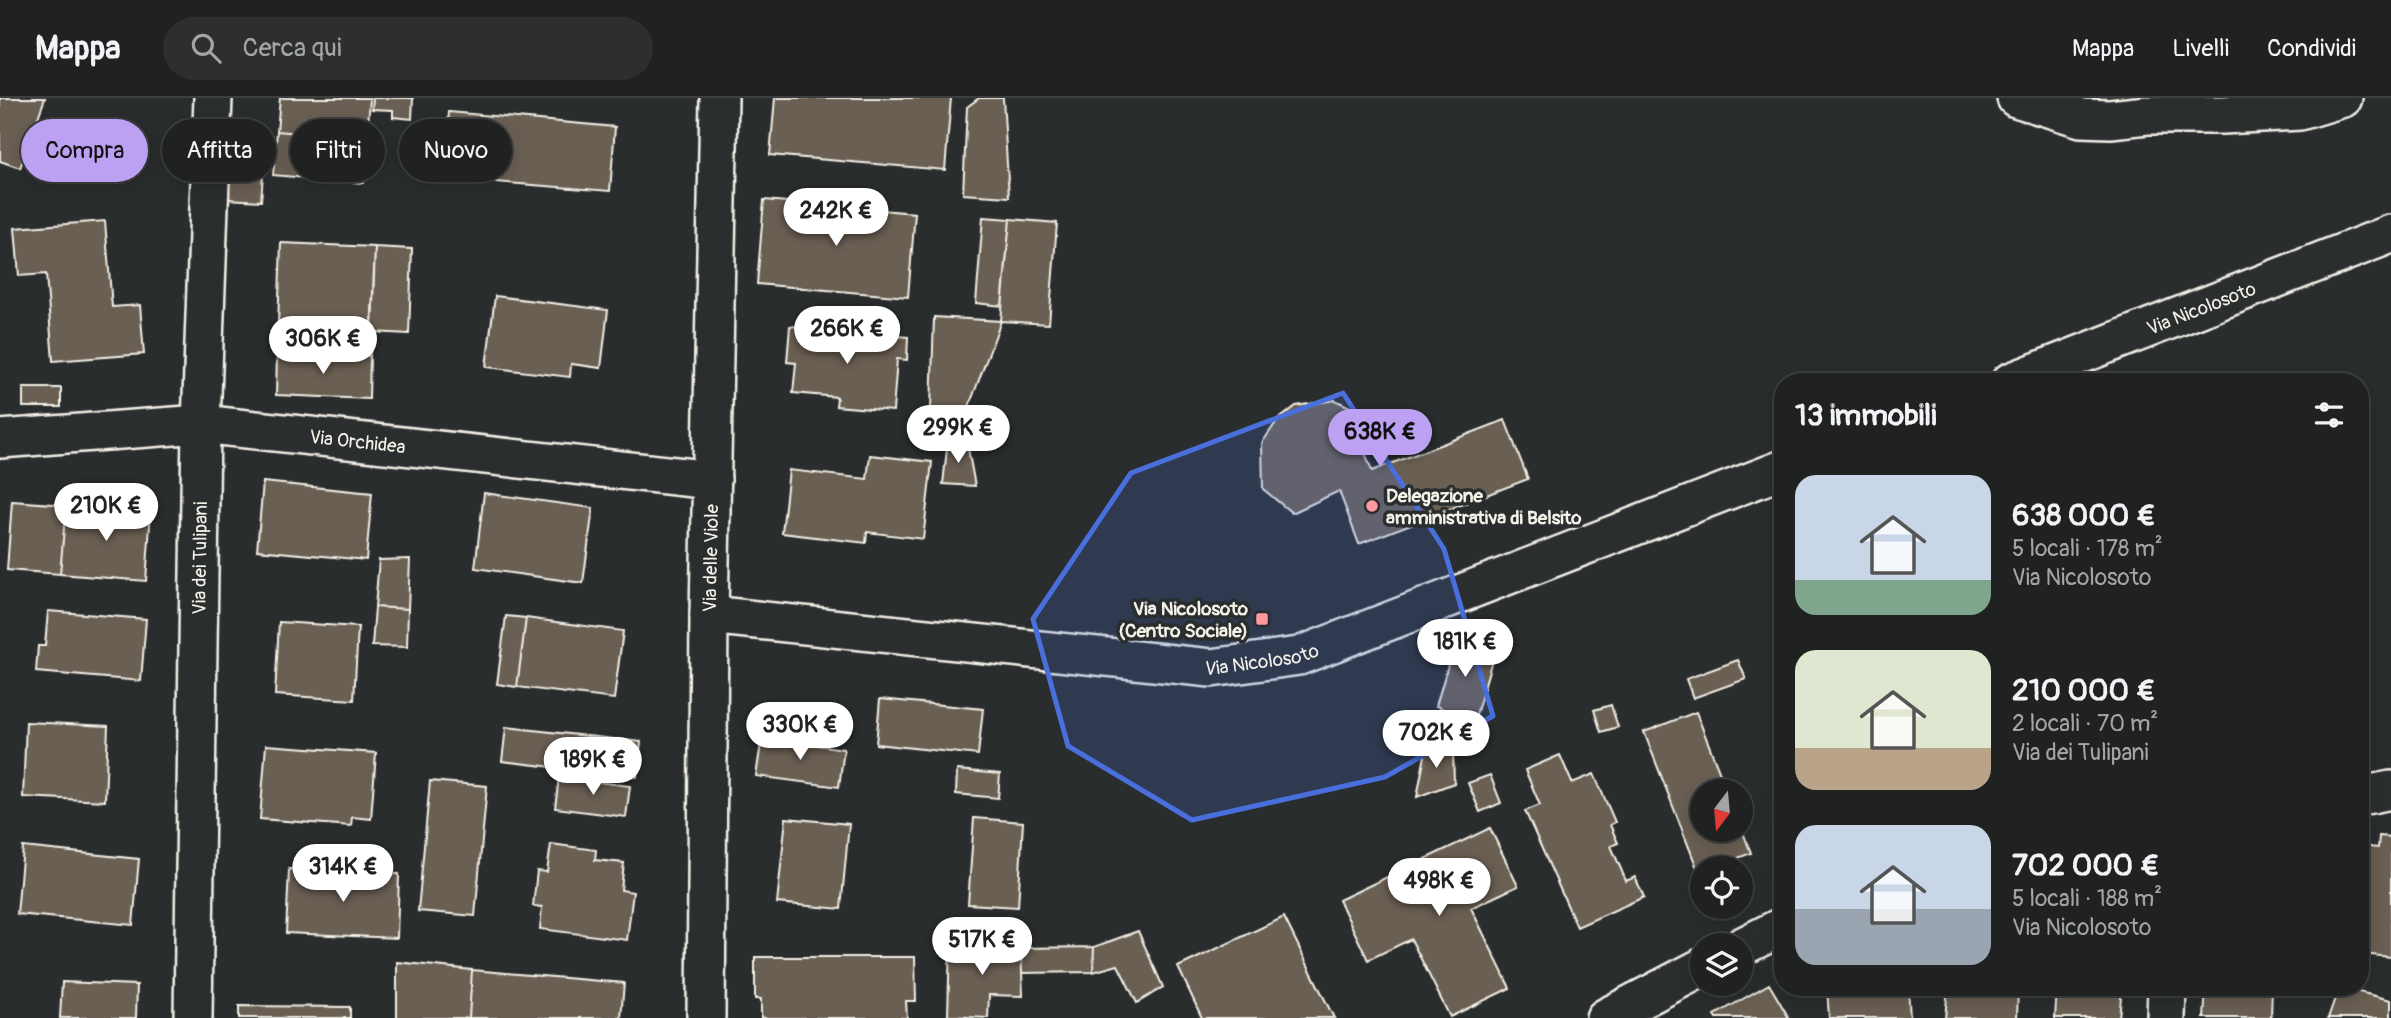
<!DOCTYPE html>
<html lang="it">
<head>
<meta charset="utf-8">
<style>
	:root { --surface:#202222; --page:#2d2f2f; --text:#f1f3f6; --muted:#a2a4a5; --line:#3d3f40; --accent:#bca0f2 }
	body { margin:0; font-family:Pangolin,sans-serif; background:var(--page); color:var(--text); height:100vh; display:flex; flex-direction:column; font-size:26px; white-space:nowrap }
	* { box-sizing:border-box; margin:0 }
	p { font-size:23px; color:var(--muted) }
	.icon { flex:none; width:38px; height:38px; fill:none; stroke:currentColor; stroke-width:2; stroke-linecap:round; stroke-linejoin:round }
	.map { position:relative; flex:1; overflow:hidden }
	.drawer { position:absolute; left:1774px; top:275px; width:595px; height:623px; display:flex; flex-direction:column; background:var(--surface); border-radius:28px; box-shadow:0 4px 18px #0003,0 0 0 2px var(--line) }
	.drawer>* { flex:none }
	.banner { position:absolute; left:21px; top:21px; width:665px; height:63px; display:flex; gap:14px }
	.needle { width:46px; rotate:196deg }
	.controls { position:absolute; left:1690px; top:681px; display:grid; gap:14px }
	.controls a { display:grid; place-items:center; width:63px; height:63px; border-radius:50%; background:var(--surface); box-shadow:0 4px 18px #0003,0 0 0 2px var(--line); font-size:35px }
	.price { position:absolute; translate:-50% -60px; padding:0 16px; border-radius:24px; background:#fff; color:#222; font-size:23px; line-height:46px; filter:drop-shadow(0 2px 4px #0008) }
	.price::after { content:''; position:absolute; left:50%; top:42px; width:21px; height:16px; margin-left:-10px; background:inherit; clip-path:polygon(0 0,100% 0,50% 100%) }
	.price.active { background:var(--accent); color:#111 }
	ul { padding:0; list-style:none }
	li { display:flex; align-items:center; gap:21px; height:175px; padding:0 21px }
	li span { display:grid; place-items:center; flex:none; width:196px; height:140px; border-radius:21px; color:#555 }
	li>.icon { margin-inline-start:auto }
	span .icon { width:84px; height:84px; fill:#fffc; stroke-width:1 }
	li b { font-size:30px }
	h2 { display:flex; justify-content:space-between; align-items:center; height:84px; padding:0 21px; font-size:30px }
	.chip { padding:0 24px; border-radius:32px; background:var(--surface); box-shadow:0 4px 18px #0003,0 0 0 2px var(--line); font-size:24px; line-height:63px }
	.chip.active { background:var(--accent); color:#111 }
	header { display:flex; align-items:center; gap:42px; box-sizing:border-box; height:98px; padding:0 35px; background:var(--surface); border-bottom:2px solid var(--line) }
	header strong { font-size:33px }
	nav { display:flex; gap:38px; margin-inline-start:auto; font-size:24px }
	.search { width:490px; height:63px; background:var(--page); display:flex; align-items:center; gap:18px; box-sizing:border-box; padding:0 24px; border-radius:38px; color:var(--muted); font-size:26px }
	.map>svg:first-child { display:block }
</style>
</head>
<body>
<header>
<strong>Mappa</strong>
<div class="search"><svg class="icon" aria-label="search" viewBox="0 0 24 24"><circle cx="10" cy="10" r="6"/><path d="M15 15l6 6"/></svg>Cerca qui</div>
<nav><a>Mappa</a><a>Livelli</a><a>Condividi</a></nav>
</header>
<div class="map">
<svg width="2391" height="920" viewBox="0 0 2391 920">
	<rect width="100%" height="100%" fill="#2a2d2e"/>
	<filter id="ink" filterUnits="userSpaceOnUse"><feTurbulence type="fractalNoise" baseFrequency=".0143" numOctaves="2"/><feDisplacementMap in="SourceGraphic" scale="14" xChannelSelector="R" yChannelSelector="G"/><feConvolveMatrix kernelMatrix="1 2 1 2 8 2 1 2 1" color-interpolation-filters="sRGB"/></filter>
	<g filter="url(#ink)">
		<path fill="#6b5e52" stroke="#f4f1e8" stroke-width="2" d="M 0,0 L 45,0 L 20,70 L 0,63 Z
			M 280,0 L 370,0 L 367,41 L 277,33 Z
			M 373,0 L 413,0 L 412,21 L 393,19 L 393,12 L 372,11 Z
			M 775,0 L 951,0 L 945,72 L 770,57 Z
			M 979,0 L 1003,0 L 1009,99 L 963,96 L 967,9 Z
			M 449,14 L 615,29 L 610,93 L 444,80 Z
			M 277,33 L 367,41 L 363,85 L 273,77 Z
			M 229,75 L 263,76 L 261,103 L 227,101 Z
			M 764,102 L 915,115 L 908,199 L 757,186 Z
			M 983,119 L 1010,121 L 1002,208 L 976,205 Z
			M 1010,121 L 1057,125 L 1049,226 L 1001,223 Z
			M 105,123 L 112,209 L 140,207 L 144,256 L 53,263 L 46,176 L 19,178 L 15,130 Z
			M 281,145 L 375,149 L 370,258 L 277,255 Z
			M 375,149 L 412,151 L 409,236 L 372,234 Z
			M 495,198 L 608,212 L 601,270 L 571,266 L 570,279 L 486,269 Z
			M 934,219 L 1001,223 L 956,343 L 930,340 Z
			M 790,228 L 908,239 L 907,262 L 897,261 L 893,313 L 836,308 L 837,299 L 793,295 L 796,265 L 787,264 Z
			M 277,255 L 370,258 L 369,301 L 276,297 Z
			M 23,290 L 61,290 L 61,309 L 23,309 Z
			M 1335,302 L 1365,316 L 1382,341 L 1363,349 L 1372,373 L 1505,322 L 1528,381 L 1359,446 L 1339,393 L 1292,415 L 1263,391 L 1262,345 L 1277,323 L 1296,308 Z
			M 948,342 L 967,345 L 975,388 L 943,386 Z
			M 870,357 L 932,364 L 923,441 L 867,434 L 866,445 L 782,435 L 789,372 L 867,381 Z
			M 263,384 L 372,395 L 366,462 L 257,452 Z
			M 484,395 L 593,410 L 583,485 L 475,470 Z
			M 12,403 L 66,407 L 60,476 L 7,472 Z
			M 66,407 L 151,413 L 146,483 L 60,476 Z
			M 410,461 L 408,511 L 375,509 L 379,462 Z
			M 375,509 L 408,511 L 407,549 L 372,548 Z
			M 48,513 L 146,521 L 141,583 L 36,574 L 38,548 L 45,548 Z
			M 506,518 L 526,520 L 517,589 L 497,586 Z
			M 526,520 L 623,533 L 614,601 L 517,589 Z
			M 279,524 L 358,529 L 354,602 L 275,597 Z
			M 1457,536 L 1494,555 L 1474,624 L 1436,608 Z
			M 1738,562 L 1746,581 L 1693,600 L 1686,581 Z
			M 880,601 L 983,611 L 978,657 L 876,646 Z
			M 1611,607 L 1618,629 L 1601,634 L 1594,612 Z
			M 1696,614 L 1727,693 L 1703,693 L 1703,732 L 1741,732 L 1741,729 L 1751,755 L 1712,770 L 1703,770 L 1703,774 L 1699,775 L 1644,634 Z
			M 26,624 L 108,628 L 105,703 L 23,699 Z
			M 506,629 L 641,644 L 637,679 L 502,663 Z
			M 762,639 L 844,651 L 839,689 L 756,678 Z
			M 266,647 L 376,655 L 371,721 L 352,719 L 351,728 L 260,721 Z
			M 1427,647 L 1453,653 L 1454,685 L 1417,699 Z
			M 1560,657 L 1572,685 L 1594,676 L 1615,724 L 1610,727 L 1618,745 L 1611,748 L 1626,783 L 1635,779 L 1644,799 L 1577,829 L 1525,713 L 1540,707 L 1525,672 Z
			M 957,672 L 1000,676 L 998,700 L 956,696 Z
			M 1490,677 L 1501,705 L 1480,714 L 1468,685 Z
			M 559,679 L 630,688 L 626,719 L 555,710 Z
			M 430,683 L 487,688 L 475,818 L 418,813 Z
			M 786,720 L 849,726 L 841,811 L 777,805 Z
			M 974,720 L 1023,724 L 1018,809 L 968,806 Z
			M 1490,730 L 1518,788 L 1471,810 L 1510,890 L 1450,919 L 1411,841 L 1368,862 L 1339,802 Z
			M 2379,738 L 2391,739 L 2391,859 L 2361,856 L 2361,748 L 2378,750 Z
			M 551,746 L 596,752 L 595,762 L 624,765 L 621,792 L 633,794 L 627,842 L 540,831 L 542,809 L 533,808 L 537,773 L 547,774 Z
			M 23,749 L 139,761 L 133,827 L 17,816 Z
			M 289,771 L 399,776 L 397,840 L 286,835 Z
			M 1284,819 L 1334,920 L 1202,920 L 1178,869 Z
			M 1138,833 L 1163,889 L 1137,905 L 1118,867 L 1093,874 L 1094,849 Z
			M 950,843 L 1021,850 L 1023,898 L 989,897 L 988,920 L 948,918 Z
			M 1094,849 L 1093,874 L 1022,875 L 1021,850 Z
			M 755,859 L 915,859 L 916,903 L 906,903 L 907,920 L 761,920 L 761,901 L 755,901 Z
			M 397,864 L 472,872 L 469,920 L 397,920 Z
			M 472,872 L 624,885 L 621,920 L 469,920 Z
			M 62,884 L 137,887 L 136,920 L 60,920 Z
			M 1769,886 L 1789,920 L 1717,920 L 1715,917 Z
			M 1827,889 L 1908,889 L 1910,920 L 1829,920 Z
			M 1948,889 L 2018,889 L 2017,920 L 1945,920 Z
			M 2057,889 L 2122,889 L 2119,920 L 2055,920 Z
			M 2206,889 L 2272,889 L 2271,920 L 2204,920 Z
			M 2339,889 L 2391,902 L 2391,920 L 2328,920 Z
			M 239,908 L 350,909 L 350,920 L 239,920 Z"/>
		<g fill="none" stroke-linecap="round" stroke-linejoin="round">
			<defs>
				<g id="minor">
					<path d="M 2016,0 L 2081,20 L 2110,21 L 2147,17 L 2222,17 L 2300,13 L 2343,0"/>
					<path id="s1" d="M 2010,284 L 2391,136"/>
					<path id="s2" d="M 0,341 L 201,326 L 712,382"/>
					<path id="s3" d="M 709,517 L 1211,570 L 1299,558 L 1783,371"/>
					<path d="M 2361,698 L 2391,692"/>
					<path d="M 1741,849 L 1783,828"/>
					<path id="s4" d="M 193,920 L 201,326 L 213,0"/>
					<path id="s5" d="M 706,920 L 709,517 L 719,0"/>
					<path d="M 1605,920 L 1703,869"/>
					<path d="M 2166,920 L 2167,889"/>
				</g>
			</defs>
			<use href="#minor" stroke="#f4f1e8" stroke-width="42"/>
			<use href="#minor" stroke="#2a2d2e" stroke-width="37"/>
		</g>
	</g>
	<path fill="#486fdb" fill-opacity="0.2" stroke="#486fdb" stroke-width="5" stroke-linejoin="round" d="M 1343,295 L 1444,451 L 1493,618 L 1385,679 L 1192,722 L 1068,648 L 1033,521 L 1131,375 Z"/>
	<g fill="#ff9aa2" stroke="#2a2d2e" stroke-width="2.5">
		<circle cx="1372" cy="408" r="7"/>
		<rect x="1255" y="514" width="14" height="14" rx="3.5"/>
	</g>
	<g text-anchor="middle" stroke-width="7" stroke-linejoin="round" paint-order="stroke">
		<g font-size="19" fill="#f4f1e8" stroke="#2a2d2e">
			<text dy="7" stroke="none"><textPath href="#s1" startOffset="205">Via Nicolosoto</textPath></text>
			<text dy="7" stroke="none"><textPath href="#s2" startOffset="359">Via Orchidea</textPath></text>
			<text dy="7" stroke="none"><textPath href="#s4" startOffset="460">Via dei Tulipani</textPath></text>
			<text dy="7" stroke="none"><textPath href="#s5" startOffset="460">Via delle Viole</textPath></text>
			<text dy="7" stroke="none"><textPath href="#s3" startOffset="556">Via Nicolosoto</textPath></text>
		</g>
		<g font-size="19" font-weight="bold" fill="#f4f1e8" stroke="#2a2d2e" text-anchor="start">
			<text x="1386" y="404">Delegazione<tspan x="1386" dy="22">amministrativa di Belsito</tspan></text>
			<text x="1248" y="517" text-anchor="end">Via Nicolosoto<tspan x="1248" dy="22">(Centro Sociale)</tspan></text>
		</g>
	</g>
</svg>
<div class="controls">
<a><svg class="needle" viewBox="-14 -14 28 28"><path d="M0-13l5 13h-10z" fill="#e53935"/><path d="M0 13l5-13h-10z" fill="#a2a4a5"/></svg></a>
<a><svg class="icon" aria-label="locate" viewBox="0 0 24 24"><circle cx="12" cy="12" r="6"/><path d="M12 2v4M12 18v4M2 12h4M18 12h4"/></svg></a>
<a><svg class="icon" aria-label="layers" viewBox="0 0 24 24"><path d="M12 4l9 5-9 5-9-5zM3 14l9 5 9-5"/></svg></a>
</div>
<b class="price" style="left:836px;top:150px">242K €</b>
<b class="price" style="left:847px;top:268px">266K €</b>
<b class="price" style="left:323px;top:278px">306K €</b>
<b class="price" style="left:958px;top:367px">299K €</b>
<b class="price active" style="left:1380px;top:371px">638K €</b>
<b class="price" style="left:106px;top:445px">210K €</b>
<b class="price" style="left:1465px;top:581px">181K €</b>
<b class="price" style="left:800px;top:664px">330K €</b>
<b class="price" style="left:1436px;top:672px">702K €</b>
<b class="price" style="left:593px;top:699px">189K €</b>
<b class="price" style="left:343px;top:806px">314K €</b>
<b class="price" style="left:1439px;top:820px">498K €</b>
<b class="price" style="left:982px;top:879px">517K €</b>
<div class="banner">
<a class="chip active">Compra</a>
<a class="chip">Affitta</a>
<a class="chip">Filtri</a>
<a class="chip">Nuovo</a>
</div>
<section class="drawer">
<h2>13 immobili<svg class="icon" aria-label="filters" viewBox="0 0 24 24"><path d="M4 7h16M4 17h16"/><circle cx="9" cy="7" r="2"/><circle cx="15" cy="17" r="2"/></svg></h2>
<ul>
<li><span style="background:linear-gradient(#c9d6e8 75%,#7fa58c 0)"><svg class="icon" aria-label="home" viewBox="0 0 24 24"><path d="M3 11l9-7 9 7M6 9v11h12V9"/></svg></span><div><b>638 000 €</b><p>5 locali · 178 m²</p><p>Via Nicolosoto</p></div></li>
<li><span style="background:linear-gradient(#dfe7d0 70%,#b9a48a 0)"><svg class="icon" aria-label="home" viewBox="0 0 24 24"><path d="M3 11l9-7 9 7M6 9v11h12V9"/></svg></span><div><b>210 000 €</b><p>2 locali · 70 m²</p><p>Via dei Tulipani</p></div></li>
<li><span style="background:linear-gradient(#c9d6e8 60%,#9aa5b1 0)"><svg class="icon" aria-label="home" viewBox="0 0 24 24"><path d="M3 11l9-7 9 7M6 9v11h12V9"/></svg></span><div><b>702 000 €</b><p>5 locali · 188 m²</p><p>Via Nicolosoto</p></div></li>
</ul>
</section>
</div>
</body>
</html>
